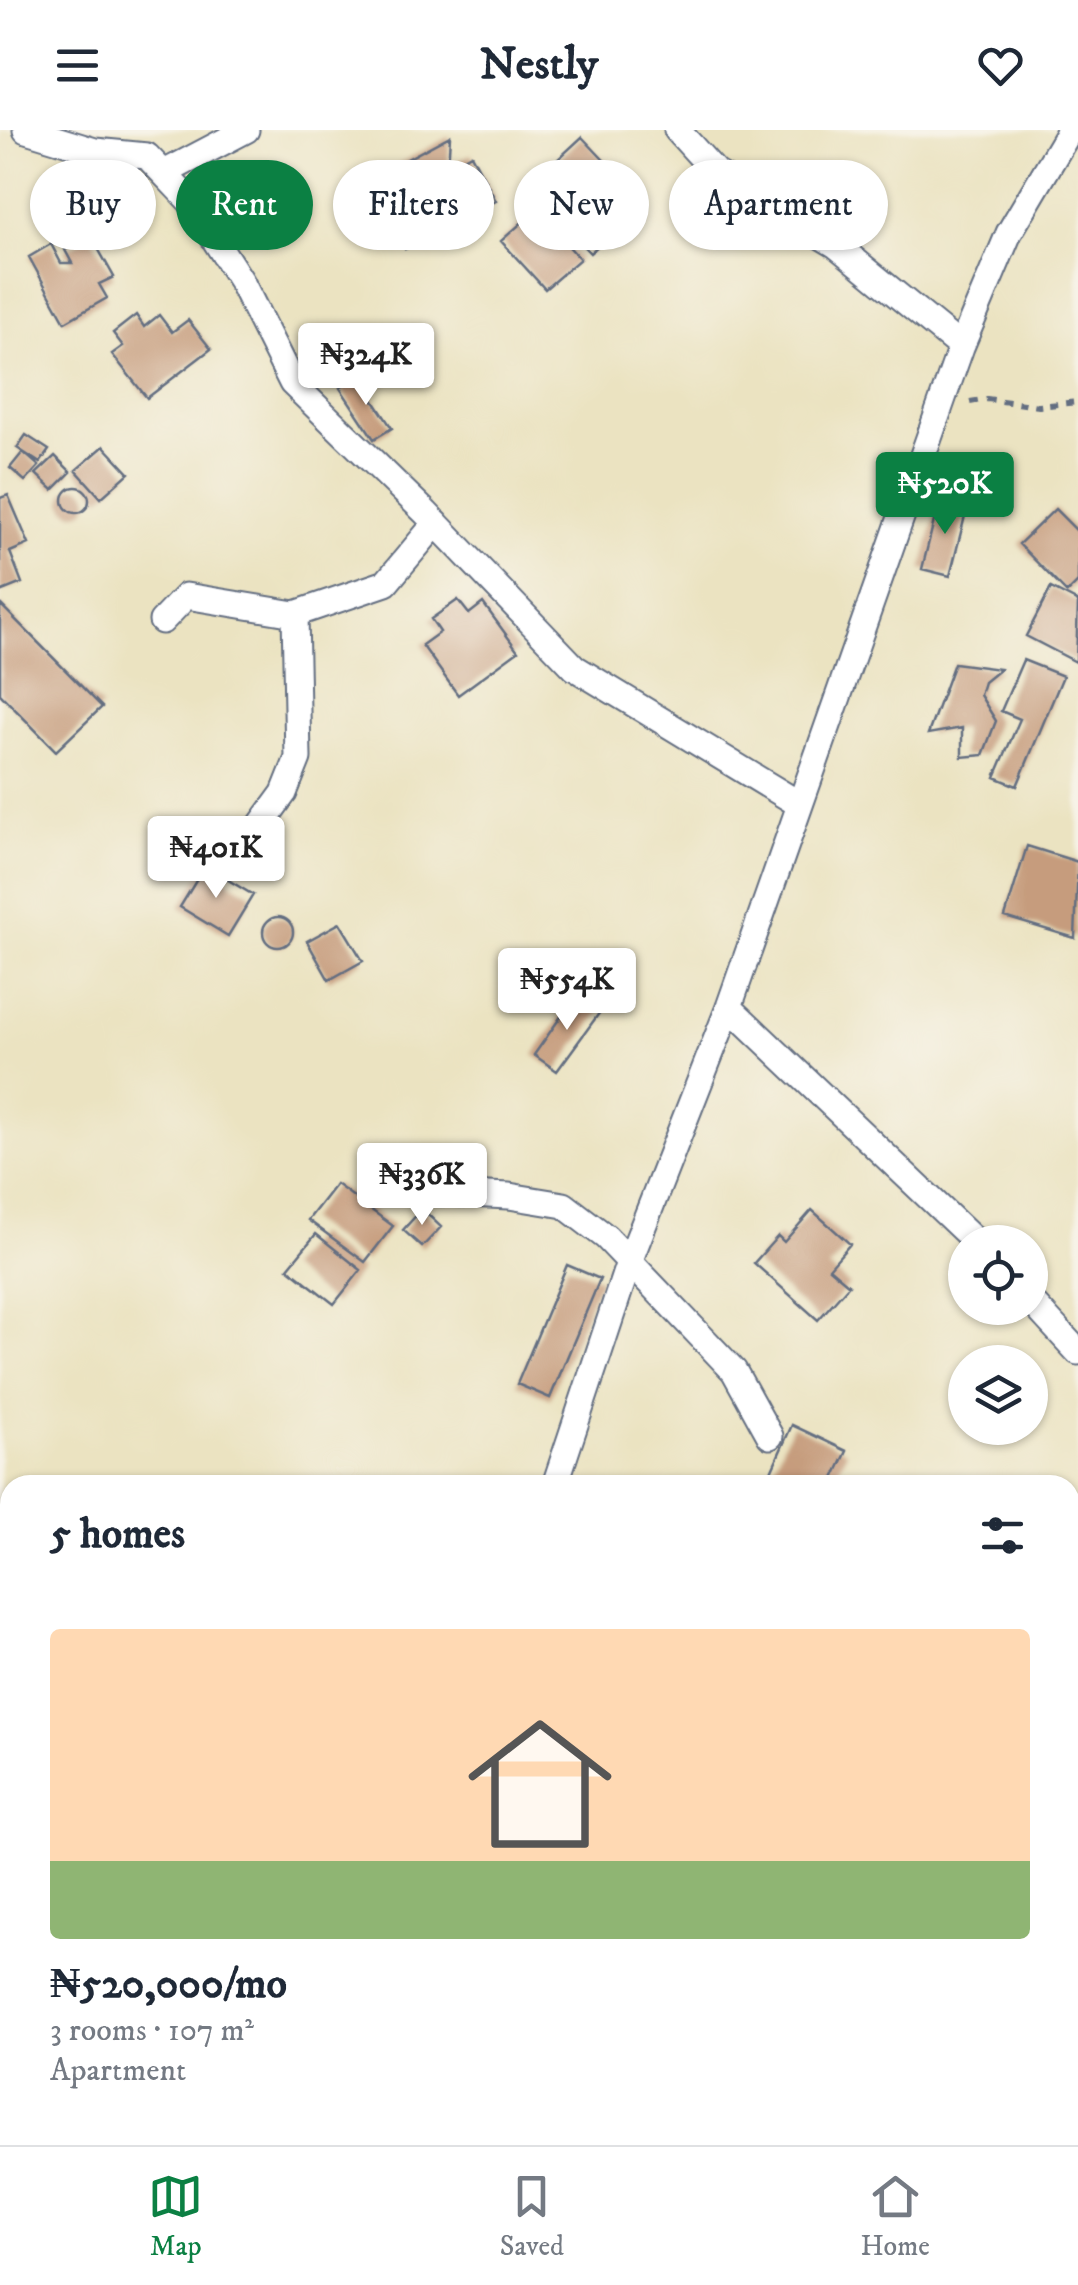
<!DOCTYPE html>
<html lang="en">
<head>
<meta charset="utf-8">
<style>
	:root { --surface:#fff; --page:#f6f6f7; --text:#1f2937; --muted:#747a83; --line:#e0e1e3; --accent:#0b8043 }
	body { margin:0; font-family:"IM FELL DW Pica",serif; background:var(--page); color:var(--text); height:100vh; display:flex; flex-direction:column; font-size:38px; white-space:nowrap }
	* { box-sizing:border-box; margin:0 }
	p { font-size:32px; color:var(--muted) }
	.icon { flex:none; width:55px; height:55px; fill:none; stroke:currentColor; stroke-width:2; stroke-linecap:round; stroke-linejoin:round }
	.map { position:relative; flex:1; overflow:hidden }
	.drawer { position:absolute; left:0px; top:1345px; width:1080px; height:670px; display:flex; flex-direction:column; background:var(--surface); border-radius:30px 30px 0 0; box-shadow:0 2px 8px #0004 }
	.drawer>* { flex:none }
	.top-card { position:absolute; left:30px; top:30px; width:1020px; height:90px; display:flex; gap:20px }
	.buttons { position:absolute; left:948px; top:1095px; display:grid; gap:20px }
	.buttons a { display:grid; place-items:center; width:100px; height:100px; border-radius:50%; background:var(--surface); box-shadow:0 2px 8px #0004; font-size:50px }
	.price { position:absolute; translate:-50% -85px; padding:0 22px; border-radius:10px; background:#fff; color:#222; font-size:32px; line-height:65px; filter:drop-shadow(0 2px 5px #0008) }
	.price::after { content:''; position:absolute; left:50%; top:60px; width:30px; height:22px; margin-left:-15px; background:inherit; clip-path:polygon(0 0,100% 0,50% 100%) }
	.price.active { background:var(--accent); color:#fff }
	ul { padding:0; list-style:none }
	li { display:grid; align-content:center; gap:20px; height:530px; padding:0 50px }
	li span { display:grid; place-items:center; height:310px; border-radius:10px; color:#555 }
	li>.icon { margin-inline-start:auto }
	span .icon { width:180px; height:180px; fill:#fffc; stroke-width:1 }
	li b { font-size:42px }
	h2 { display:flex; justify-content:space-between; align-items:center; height:120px; padding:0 50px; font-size:42px }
	.pill { padding:0 35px; border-radius:45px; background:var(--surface); box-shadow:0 2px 8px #0004; font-size:35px; line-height:90px }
	.pill.active { background:var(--accent); color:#fff }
	header { display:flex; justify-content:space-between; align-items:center; height:130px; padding:0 50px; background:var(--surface); font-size:45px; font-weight:800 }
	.tab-bar { display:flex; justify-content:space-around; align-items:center; height:140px; border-top:2px solid var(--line); background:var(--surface); font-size:28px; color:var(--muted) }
	.tab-bar a { display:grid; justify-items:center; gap:5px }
	.tab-bar .active { color:var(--accent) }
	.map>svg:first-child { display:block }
</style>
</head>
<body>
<header><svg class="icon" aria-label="menu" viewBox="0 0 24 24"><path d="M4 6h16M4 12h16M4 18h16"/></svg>Nestly<svg class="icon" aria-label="heart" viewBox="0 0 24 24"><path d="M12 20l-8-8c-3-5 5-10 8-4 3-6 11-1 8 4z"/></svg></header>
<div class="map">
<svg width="1078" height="2015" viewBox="0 0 1078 2015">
	<rect width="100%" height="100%" fill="#f7f3e8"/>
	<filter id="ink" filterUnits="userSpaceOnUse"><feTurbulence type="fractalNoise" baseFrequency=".01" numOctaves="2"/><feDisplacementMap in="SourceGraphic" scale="20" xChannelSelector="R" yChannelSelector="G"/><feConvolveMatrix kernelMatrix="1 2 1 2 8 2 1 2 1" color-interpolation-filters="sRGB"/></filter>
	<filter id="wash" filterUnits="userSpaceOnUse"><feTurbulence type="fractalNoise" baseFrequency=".0048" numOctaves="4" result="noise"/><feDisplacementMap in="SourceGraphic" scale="40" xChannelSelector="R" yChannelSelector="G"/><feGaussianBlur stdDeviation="2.25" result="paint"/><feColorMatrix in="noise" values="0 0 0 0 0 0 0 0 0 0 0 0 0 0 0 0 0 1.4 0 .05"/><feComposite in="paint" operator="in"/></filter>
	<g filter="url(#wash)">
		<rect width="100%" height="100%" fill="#ebe3c1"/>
		<g id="blocks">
			<path fill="#c69c7d" d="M 450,6 L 448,37 L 471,24 L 496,71 L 405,119 L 375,63 L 392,59 L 383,42 Z
				M 582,7 L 635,63 L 609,87 L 556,31 Z
				M 564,57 L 610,105 L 590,123 L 544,75 Z
				M 536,80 L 580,129 L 545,159 L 501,111 Z
				M 91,106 L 114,147 L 99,154 L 107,168 L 65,192 L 29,127 L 51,114 L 61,133 L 72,133 L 65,120 Z
				M 136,185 L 144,197 L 159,185 L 172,202 L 188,190 L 211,219 L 147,268 L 112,224 L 123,216 L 113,203 Z
				M 375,212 L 394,237 L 373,252 L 354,227 Z
				M 358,247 L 392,298 L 374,309 L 340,258 Z
				M 26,305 L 49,320 L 40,333 L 17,318 Z
				M 104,316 L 129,343 L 101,368 L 76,340 Z
				M 23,322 L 39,336 L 25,351 L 10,338 Z
				M 55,326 L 71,342 L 53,360 L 36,344 Z
				M63 370a13 13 0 1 1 26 0a13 13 0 1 1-26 0Z
				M 8,365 L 29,414 L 10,422 L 22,453 L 0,462 L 0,368 Z
				M 940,367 L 968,374 L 950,446 L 922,439 Z
				M 1055,379 L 1078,402 L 1078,452 L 1067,463 L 1019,414 Z
				M 1051,458 L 1078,472 L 1076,532 L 1026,506 Z
				M 458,470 L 469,484 L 483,473 L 518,521 L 458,565 L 422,515 L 440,502 L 431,489 Z
				M 0,474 L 102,577 L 56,621 L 0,564 Z
				M 1023,530 L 1063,546 L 1017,656 L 995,647 L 1020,589 L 1001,581 Z
				M 954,533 L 1000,539 L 984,552 L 980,565 L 996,591 L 983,625 L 962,627 L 962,598 L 928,604 Z
				M 1027,716 L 1078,732 L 1075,808 L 1005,787 Z
				M 205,736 L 253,765 L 228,806 L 180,777 Z
				M263 802a15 15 0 1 1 30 0a15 15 0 1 1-30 0Z
				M 340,793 L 363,831 L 329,850 L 307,811 Z
				M 576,865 L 600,882 L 557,941 L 534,925 Z
				M 336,1054 L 393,1096 L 365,1132 L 308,1090 Z
				M 422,1079 L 441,1097 L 422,1117 L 403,1100 Z
				M 812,1080 L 850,1114 L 829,1138 L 849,1155 L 818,1190 L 754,1133 L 778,1106 L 784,1112 Z
				M 316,1104 L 361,1140 L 334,1174 L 288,1138 Z
				M 567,1135 L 600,1149 L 550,1268 L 517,1254 Z
				M 792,1295 L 847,1321 L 831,1355 L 765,1355 Z"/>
		</g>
	</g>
	<g filter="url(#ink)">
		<use href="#blocks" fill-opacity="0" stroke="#646e81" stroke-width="2.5"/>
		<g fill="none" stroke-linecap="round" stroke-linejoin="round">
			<defs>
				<path id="street" d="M 26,0 L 95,21 L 147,26 L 190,71 L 241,151 L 292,253 L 426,383 L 575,538 L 799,674
					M 677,0 L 716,43 L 836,115 L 961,217
					M 164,43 L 246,0
					M 162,491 L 186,466 L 295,484 L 386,453 L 436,393
					M 238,726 L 284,663 L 298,628 L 295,484
					M 729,877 L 976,1112
					M 382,1060 L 509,1066 L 564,1075 L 606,1107 L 734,1241 L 770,1306
					M 1030,1170 L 1078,1222
					M 555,1355 L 629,1132 L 729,877 L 961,217 L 1009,103 L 1070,0
					M 1070,1957 L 1078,1964
					M 340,2015 L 343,2005"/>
			</defs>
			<use href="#street" stroke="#646e81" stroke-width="29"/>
			<path stroke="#646e81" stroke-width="6" stroke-dasharray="8 8" stroke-linecap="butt" d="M 970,272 L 987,269 L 1039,276 L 1078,272"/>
			<use href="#street" stroke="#fff" stroke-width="25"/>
		</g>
	</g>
</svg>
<div class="buttons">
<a><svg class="icon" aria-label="locate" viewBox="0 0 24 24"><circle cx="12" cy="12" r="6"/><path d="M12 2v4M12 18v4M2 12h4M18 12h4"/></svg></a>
<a><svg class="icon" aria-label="layers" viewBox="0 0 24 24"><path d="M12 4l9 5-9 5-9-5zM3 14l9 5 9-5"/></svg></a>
</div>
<b class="price" style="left:366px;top:278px">₦324K</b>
<b class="price active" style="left:945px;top:407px">₦520K</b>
<b class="price" style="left:216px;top:771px">₦401K</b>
<b class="price" style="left:567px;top:903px">₦554K</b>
<b class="price" style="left:422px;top:1098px">₦336K</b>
<div class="top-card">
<a class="pill">Buy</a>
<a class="pill active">Rent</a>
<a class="pill">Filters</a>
<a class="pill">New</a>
<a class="pill">Apartment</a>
</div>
<section class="drawer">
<h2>5 homes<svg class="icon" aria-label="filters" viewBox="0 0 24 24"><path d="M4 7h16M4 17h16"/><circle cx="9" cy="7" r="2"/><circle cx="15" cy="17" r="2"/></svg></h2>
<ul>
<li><span style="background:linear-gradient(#ffd9b3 75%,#8fb573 0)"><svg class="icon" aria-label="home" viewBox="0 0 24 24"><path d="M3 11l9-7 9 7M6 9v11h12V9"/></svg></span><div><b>₦520,000/mo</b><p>3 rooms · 107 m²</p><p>Apartment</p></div></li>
</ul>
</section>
</div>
<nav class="tab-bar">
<a class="active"><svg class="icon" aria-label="map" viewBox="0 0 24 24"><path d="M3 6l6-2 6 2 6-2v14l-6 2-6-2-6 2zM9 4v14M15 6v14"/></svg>Map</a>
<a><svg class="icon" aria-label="saved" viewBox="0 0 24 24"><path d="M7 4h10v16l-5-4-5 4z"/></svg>Saved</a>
<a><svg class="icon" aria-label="home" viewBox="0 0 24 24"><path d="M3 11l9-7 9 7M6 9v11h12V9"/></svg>Home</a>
</nav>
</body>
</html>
